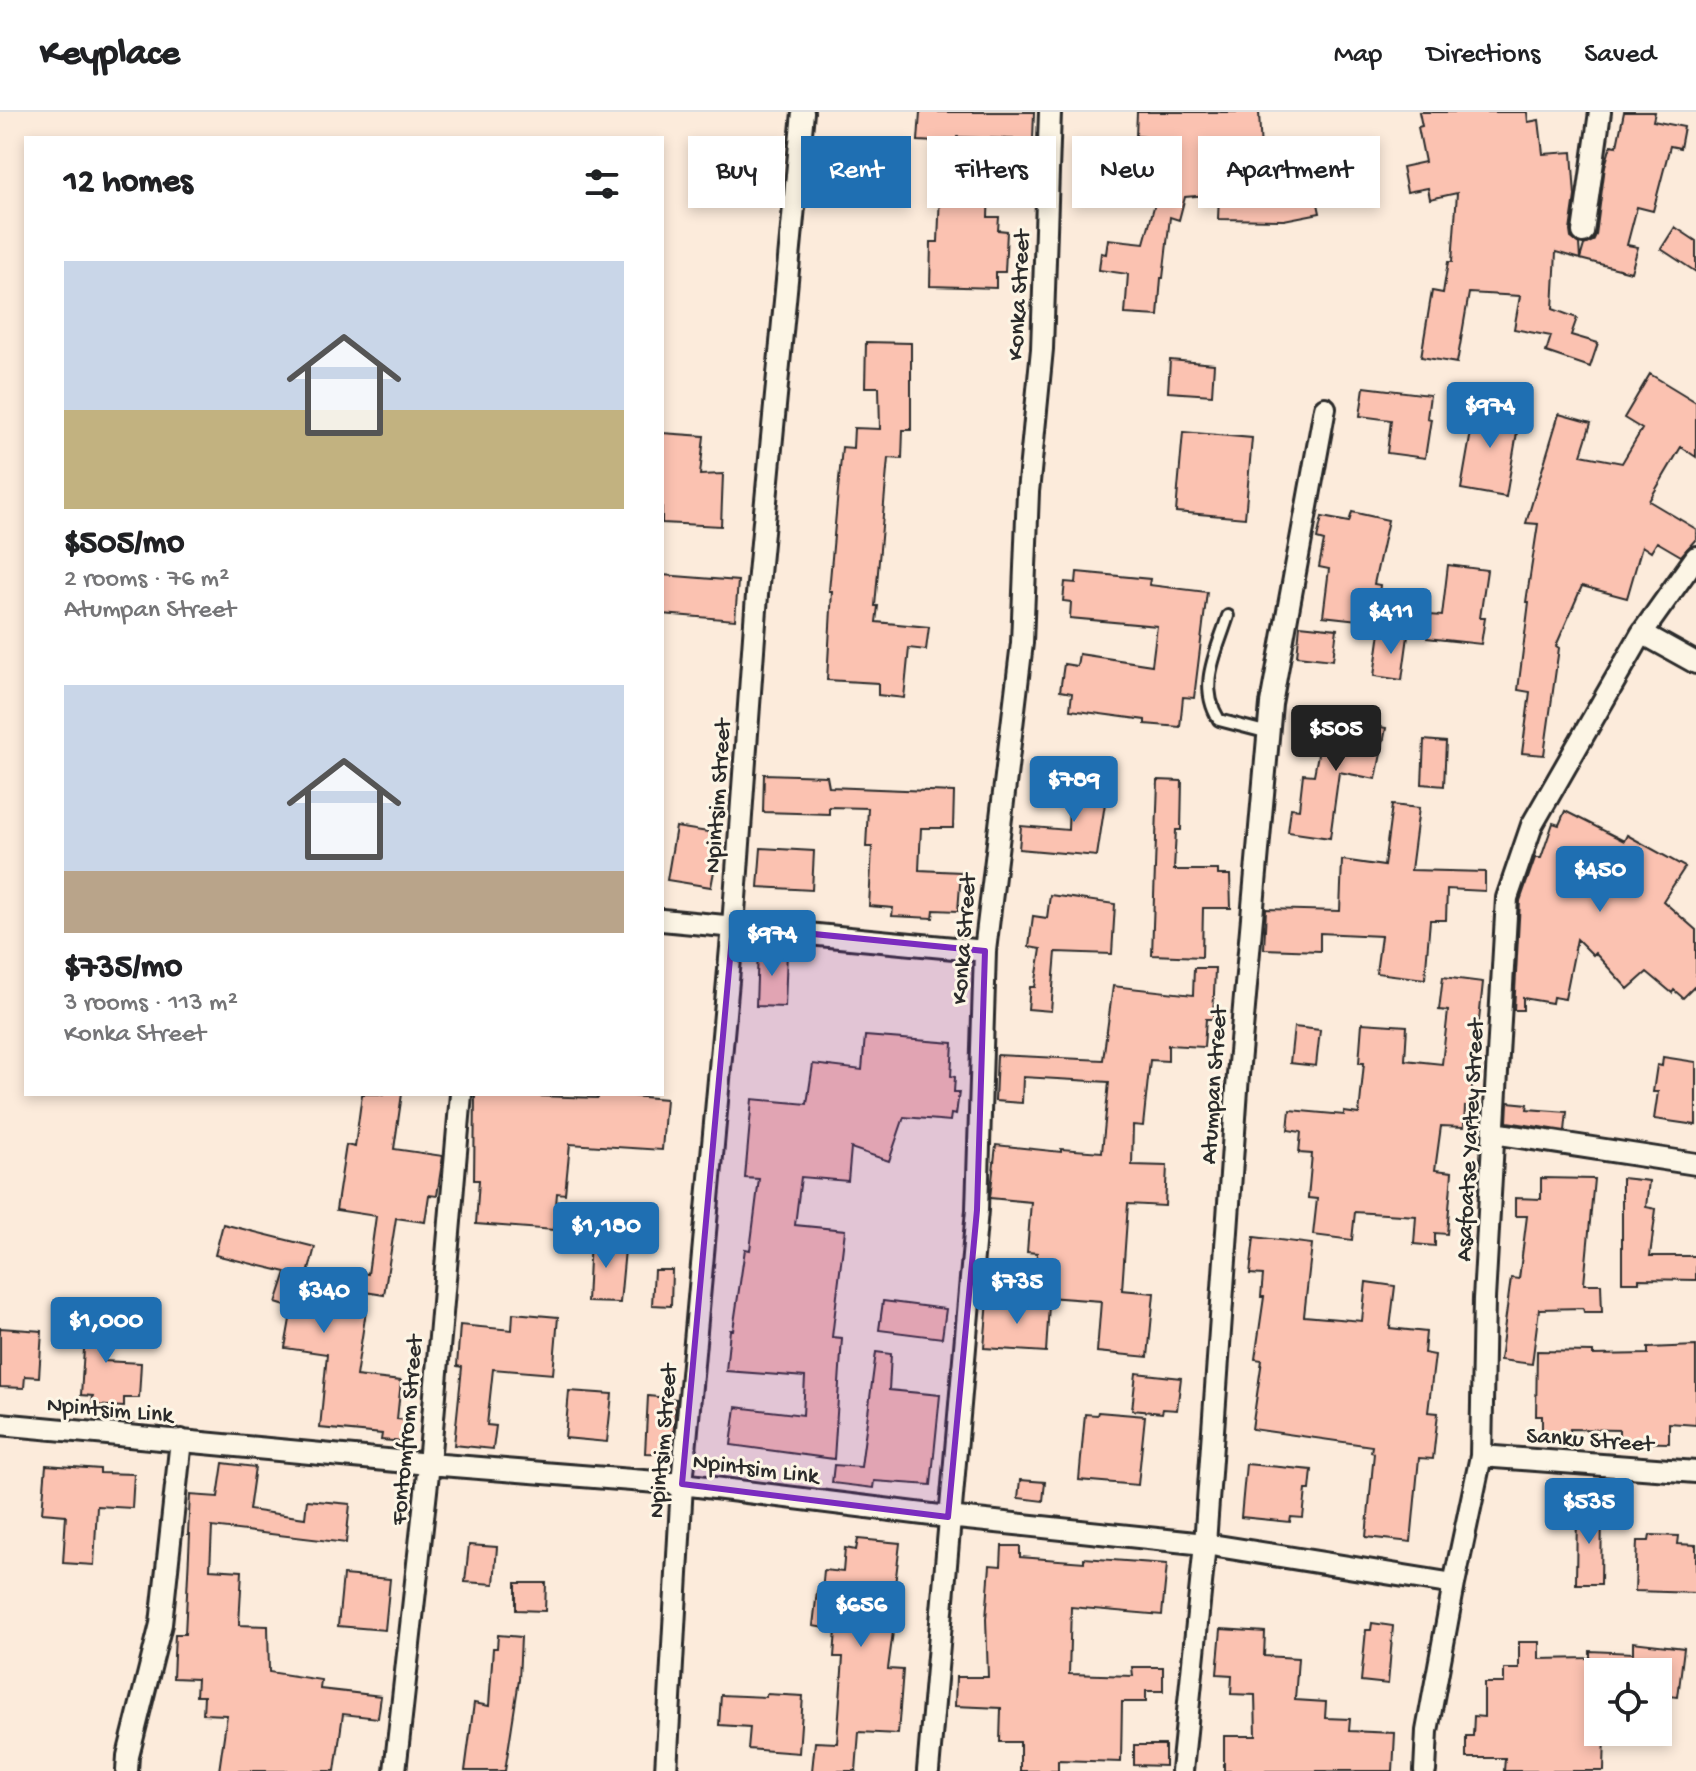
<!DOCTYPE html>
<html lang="en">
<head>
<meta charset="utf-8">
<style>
	:root { --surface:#fff; --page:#f2f2f2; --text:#202124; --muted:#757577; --line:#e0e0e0; --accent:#1f6fb2 }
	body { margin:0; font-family:"Gochi Hand",sans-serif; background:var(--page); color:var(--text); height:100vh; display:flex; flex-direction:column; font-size:30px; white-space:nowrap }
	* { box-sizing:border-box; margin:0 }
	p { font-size:26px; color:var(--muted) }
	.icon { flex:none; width:44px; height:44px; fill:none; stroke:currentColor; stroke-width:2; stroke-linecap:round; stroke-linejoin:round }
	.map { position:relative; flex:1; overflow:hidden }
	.panel { position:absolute; left:24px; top:24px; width:640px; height:960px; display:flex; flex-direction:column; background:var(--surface); border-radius:0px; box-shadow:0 4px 12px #0003 }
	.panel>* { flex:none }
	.hud { position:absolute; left:688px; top:24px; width:760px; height:72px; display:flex; gap:16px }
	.controls { position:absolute; left:1584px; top:1546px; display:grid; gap:16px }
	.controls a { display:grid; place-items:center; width:88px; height:88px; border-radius:0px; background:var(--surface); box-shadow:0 4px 12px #0003; font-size:40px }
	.price { position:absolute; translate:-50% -68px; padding:0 18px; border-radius:8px; background:var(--accent); color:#fff; font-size:26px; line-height:52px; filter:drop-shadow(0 2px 4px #0008) }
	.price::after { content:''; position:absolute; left:50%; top:48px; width:24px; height:18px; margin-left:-12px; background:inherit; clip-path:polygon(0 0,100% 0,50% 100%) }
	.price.current { background:#222; color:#fff }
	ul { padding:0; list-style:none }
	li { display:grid; align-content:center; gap:16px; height:424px; padding:0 40px }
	li span { display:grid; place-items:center; height:248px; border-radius:0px; color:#555 }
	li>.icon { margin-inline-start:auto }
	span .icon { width:144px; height:144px; fill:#fffc; stroke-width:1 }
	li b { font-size:34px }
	h2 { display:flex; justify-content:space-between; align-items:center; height:96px; padding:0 40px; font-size:34px }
	.chip { padding:0 28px; border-radius:0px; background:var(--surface); box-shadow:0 4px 12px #0003; font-size:28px; line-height:72px }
	.chip.current { background:var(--accent); color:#fff }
	header { display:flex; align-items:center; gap:48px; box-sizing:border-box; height:112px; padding:0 40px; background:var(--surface); border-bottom:2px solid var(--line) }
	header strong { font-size:38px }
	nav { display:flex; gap:44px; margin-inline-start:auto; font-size:28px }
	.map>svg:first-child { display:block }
</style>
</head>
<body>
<header>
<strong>Keyplace</strong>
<nav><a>Map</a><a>Directions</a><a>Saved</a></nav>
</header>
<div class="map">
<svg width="1696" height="1659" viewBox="0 0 1696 1659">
	<rect width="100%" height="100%" fill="#fcebdb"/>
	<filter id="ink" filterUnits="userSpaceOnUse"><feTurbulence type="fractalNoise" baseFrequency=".0125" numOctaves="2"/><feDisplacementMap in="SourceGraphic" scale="16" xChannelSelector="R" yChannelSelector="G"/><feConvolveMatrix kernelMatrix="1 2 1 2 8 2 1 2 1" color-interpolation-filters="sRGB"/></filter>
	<g filter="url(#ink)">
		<path fill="#fbc2b1" stroke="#2b2b2b" stroke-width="2" d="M 920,0 L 1034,0 L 1033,28 L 957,25 L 957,31 L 918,29 Z
			M 1137,0 L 1259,0 L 1261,40 L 1299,38 L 1301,71 L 1313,68 L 1320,101 L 1284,108 L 1218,107 L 1219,82 L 1185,85 L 1179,108 L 1170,105 L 1163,166 L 1161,166 L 1158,204 L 1125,202 L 1128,162 L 1099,158 L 1101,141 L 1106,142 L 1108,127 L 1144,131 L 1170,37 L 1145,36 L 1145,25 L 1136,24 Z
			M 1419,0 L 1527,0 L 1528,10 L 1539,8 L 1543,42 L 1572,40 L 1575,84 L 1570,119 L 1571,126 L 1579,132 L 1580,147 L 1556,140 L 1553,197 L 1577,206 L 1571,223 L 1598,231 L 1590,255 L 1546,240 L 1551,224 L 1514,217 L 1520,184 L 1469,181 L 1457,251 L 1421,245 L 1432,179 L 1443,181 L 1448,150 L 1452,150 L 1457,81 L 1430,87 L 1428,76 L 1407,80 L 1402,55 L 1425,50 L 1418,15 L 1422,14 Z
			M 1624,0 L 1655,0 L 1653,9 L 1684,15 L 1680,36 L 1670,34 L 1653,99 L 1637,95 L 1627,133 L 1638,135 L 1631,160 L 1580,147 L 1584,133 L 1593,129 L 1596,123 L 1605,54 L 1611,33 L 1617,34 Z
			M 959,77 L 989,78 L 988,105 L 999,105 L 998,118 L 1007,119 L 1005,160 L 996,160 L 996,176 L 930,174 L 931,130 L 938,130 L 940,81 L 959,82 Z
			M 1675,115 L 1696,129 L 1696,160 L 1661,137 Z
			M 866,230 L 911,231 L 911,318 L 903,318 L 902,347 L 888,346 L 875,494 L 878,494 L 876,510 L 929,515 L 926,538 L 909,536 L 904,586 L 878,583 L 878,571 L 827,568 L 832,479 L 829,479 L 842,335 L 853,336 L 854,316 L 880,317 L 879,275 L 865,275 Z
			M 1170,248 L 1214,252 L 1212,283 L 1168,280 Z
			M 1650,262 L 1696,290 L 1696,345 L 1681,335 L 1649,389 L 1696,417 L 1696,427 L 1681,444 L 1657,430 L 1651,440 L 1642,434 L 1627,486 L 1582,474 L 1556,534 L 1559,536 L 1544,643 L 1522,641 L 1530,580 L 1518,578 L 1529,490 L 1526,490 L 1538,412 L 1526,411 L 1559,302 L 1591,311 L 1581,343 L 1622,351 L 1642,317 L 1624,306 Z
			M 1364,275 L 1430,283 L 1427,306 L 1431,307 L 1425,346 L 1387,341 L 1391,308 L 1360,304 Z
			M 1465,294 L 1520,303 L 1506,385 L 1461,377 L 1472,314 L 1462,313 Z
			M 1183,320 L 1252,326 L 1245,406 L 1176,400 Z
			M 662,321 L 704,324 L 700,363 L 723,362 L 721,414 L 662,411 Z
			M 1352,400 L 1388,408 L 1374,472 L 1380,473 L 1376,510 L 1323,504 L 1329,457 L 1319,455 L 1324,429 L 1317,427 L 1322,405 L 1349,410 Z
			M 1448,453 L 1487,458 L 1480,506 L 1485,506 L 1481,532 L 1427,526 L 1430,503 L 1442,504 Z
			M 1077,460 L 1150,467 L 1149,473 L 1207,480 L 1194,586 L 1183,585 L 1180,615 L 1145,612 L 1145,608 L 1070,598 L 1072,581 L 1060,579 L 1064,552 L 1077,554 L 1079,542 L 1152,553 L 1157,514 L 1070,506 L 1071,490 L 1063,489 L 1065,470 L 1076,471 Z
			M 662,463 L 738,469 L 735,508 L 662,502 Z
			M 1300,513 L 1337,517 L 1333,548 L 1297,544 Z
			M 1380,520 L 1408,524 L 1402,568 L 1374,564 Z
			M 1334,606 L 1386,616 L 1376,667 L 1339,660 L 1330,726 L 1288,720 L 1291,696 L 1299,697 L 1303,662 L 1314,663 L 1323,616 L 1332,618 Z
			M 1424,628 L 1446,630 L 1444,674 L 1422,672 Z
			M 764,662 L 827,664 L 829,675 L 954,680 L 953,716 L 921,716 L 919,758 L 961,760 L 958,799 L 934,798 L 933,806 L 892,804 L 893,796 L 869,794 L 872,735 L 866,735 L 868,696 L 829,695 L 829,702 L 763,700 Z
			M 1080,665 L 1109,665 L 1097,744 L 1019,737 L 1021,714 L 1068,718 L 1069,691 L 1079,691 Z
			M 1158,668 L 1182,669 L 1181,718 L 1176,718 L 1174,758 L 1218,758 L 1218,763 L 1230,763 L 1231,796 L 1203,796 L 1202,845 L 1152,843 Z
			M 1392,693 L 1419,696 L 1411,758 L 1485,760 L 1485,779 L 1447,777 L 1446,808 L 1430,808 L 1425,867 L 1376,861 L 1381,824 L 1320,821 L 1320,839 L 1264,837 L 1266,797 L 1340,799 L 1342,748 L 1384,754 Z
			M 1565,699 L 1624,729 L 1627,723 L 1685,755 L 1663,789 L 1696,818 L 1696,873 L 1683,886 L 1674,878 L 1672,881 L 1647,860 L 1628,877 L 1595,841 L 1593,843 L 1577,827 L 1565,887 L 1553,885 L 1552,891 L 1523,886 L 1523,898 L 1514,898 L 1520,789 L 1535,746 L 1541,746 L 1553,711 L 1559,713 Z
			M 676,715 L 721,722 L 711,775 L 667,768 Z
			M 761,736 L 814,739 L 812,778 L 758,775 Z
			M 1050,783 L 1115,792 L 1112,842 L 1056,840 L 1051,899 L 1028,897 L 1030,875 L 1035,875 L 1041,837 L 1029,835 L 1033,804 L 1047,806 Z
			M 758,837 L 787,838 L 785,895 L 756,894 Z
			M 1194,856 L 1215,856 L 1213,907 L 1206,907 L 1204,935 L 1168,933 L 1168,949 L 1150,948 L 1143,1014 L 1133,1013 L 1132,1053 L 1167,1054 L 1165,1094 L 1128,1092 L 1122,1178 L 1154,1181 L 1148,1245 L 1097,1240 L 1101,1189 L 1034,1184 L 1037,1141 L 1027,1140 L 1031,1090 L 990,1086 L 996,1033 L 1061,1040 L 1061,1037 L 1102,1040 L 1109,970 L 1023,965 L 1022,991 L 995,989 L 997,943 L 1103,948 L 1113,874 L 1193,883 Z
			M 1443,865 L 1483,870 L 1470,996 L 1465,995 L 1464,1015 L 1441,1014 L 1435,1058 L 1452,1060 L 1447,1122 L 1435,1121 L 1435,1134 L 1414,1132 L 1416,1104 L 1355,1100 L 1352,1128 L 1313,1123 L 1317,1087 L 1308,1086 L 1312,1042 L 1299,1041 L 1301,1020 L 1288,1018 L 1290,998 L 1344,1003 L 1344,1000 L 1359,1002 L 1364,951 L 1359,951 L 1362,911 L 1407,914 L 1405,948 L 1442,952 L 1448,899 L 1439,898 Z
			M 1294,915 L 1320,918 L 1316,954 L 1290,951 Z
			M 865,924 L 953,931 L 951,964 L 955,965 L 954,980 L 959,980 L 956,1003 L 951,1002 L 950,1009 L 904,1005 L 889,1049 L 851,1036 L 848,1069 L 801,1065 L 795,1113 L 845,1118 L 832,1225 L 842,1226 L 834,1347 L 731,1333 L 736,1295 L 803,1303 L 805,1265 L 726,1259 L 730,1218 L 733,1218 L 745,1137 L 750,1138 L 759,1067 L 745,1066 L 752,987 L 807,992 L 813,952 L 862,958 Z
			M 1663,945 L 1696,950 L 1696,1013 L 1654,1007 L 1658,980 L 1653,980 L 1657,953 L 1662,954 Z
			M 362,982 L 402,982 L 394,1037 L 443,1044 L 437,1084 L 429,1083 L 425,1110 L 396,1106 L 384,1183 L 359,1179 L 362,1161 L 368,1162 L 376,1104 L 336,1098 L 346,1033 L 355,1035 Z
			M 475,982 L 598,986 L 598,982 L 609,982 L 666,987 L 662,1038 L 570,1032 L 565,1082 L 557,1081 L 554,1118 L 476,1112 L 479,1068 L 474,1068 Z
			M 1508,990 L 1528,992 L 1527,997 L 1567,1000 L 1565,1019 L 1507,1010 Z
			M 1541,1066 L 1594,1067 L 1584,1172 L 1601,1172 L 1602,1200 L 1584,1200 L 1583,1196 L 1539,1197 L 1532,1252 L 1500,1248 L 1511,1166 L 1519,1167 L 1527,1104 L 1515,1104 L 1515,1086 L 1541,1087 Z
			M 1622,1066 L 1649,1069 L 1646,1095 L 1656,1097 L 1650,1144 L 1696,1144 L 1696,1168 L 1639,1167 L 1639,1170 L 1622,1170 Z
			M 223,1112 L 315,1135 L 305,1174 L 330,1182 L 368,1186 L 356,1264 L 401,1269 L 397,1307 L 407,1308 L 405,1330 L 381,1328 L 382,1322 L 320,1316 L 327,1242 L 285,1236 L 292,1196 L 276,1191 L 286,1160 L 215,1143 Z
			M 1254,1125 L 1312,1132 L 1304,1204 L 1362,1209 L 1366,1170 L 1395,1174 L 1390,1216 L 1426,1220 L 1424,1241 L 1435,1243 L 1428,1300 L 1438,1301 L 1433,1347 L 1419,1346 L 1411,1430 L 1366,1425 L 1374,1341 L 1371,1340 L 1372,1334 L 1252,1317 L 1262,1248 L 1255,1247 L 1264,1185 L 1261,1185 L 1263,1163 L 1250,1162 Z
			M 590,1126 L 626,1127 L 620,1191 L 587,1190 Z
			M 654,1158 L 672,1158 L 671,1194 L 652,1193 Z
			M 988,1188 L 1049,1193 L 1046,1240 L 984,1236 Z
			M 883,1189 L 946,1197 L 942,1226 L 879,1218 Z
			M 87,1191 L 107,1192 L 104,1249 L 141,1251 L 139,1286 L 124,1286 L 124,1295 L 92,1293 L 93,1284 L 81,1283 Z
			M 513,1201 L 558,1205 L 553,1262 L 493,1257 L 487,1313 L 496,1314 L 493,1337 L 454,1333 L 462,1255 L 457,1254 L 460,1213 L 512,1218 Z
			M 0,1216 L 42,1219 L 39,1265 L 25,1264 L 24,1276 L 0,1275 Z
			M 1696,1234 L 1696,1313 L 1669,1311 L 1669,1331 L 1619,1330 L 1619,1318 L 1570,1317 L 1570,1322 L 1542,1322 L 1542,1304 L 1536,1304 L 1537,1239 L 1593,1240 L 1593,1243 L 1648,1242 L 1648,1236 Z
			M 876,1240 L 891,1242 L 889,1278 L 940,1283 L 931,1373 L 874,1369 L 873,1376 L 832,1371 L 834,1353 L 861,1355 Z
			M 1136,1261 L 1181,1266 L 1177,1298 L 1163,1297 L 1162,1301 L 1132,1298 Z
			M 569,1279 L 612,1282 L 607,1330 L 565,1326 Z
			M 648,1284 L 676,1287 L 672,1342 L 645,1341 Z
			M 1098,1300 L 1145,1304 L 1138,1373 L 1079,1368 L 1085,1302 L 1097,1303 Z
			M 223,1351 L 255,1355 L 249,1398 L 305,1406 L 307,1388 L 350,1392 L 346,1431 L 212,1415 L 210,1457 L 242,1459 L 239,1513 L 268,1514 L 269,1560 L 321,1568 L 320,1577 L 381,1584 L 378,1606 L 343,1602 L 335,1659 L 219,1659 L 227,1603 L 203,1602 L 204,1584 L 196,1584 L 197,1567 L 173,1566 L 175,1522 L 185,1522 L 190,1422 L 188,1422 L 190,1383 L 218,1385 Z
			M 1246,1352 L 1312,1358 L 1310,1378 L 1306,1378 L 1303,1406 L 1291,1405 L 1290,1410 L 1241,1405 Z
			M 46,1353 L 100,1357 L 100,1361 L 134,1362 L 132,1396 L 97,1394 L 94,1453 L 63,1451 L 66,1403 L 42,1401 Z
			M 1020,1368 L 1045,1370 L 1043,1389 L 1018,1386 Z
			M 1577,1397 L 1602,1397 L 1601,1472 L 1576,1472 Z
			M 1650,1423 L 1679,1424 L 1678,1432 L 1696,1433 L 1696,1481 L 1635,1479 L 1637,1429 L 1649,1429 Z
			M 858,1427 L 900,1431 L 893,1490 L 897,1490 L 888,1557 L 903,1558 L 898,1622 L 859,1620 L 856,1659 L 812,1659 L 815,1630 L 837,1631 L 843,1545 L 834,1545 L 836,1518 L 813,1514 L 817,1479 L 822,1480 L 824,1458 L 843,1460 L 845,1436 L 856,1438 Z
			M 469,1433 L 497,1435 L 494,1472 L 465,1470 Z
			M 1002,1434 L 1020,1434 L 1020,1445 L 1084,1450 L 1084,1446 L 1167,1452 L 1162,1503 L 1071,1495 L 1069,1562 L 1133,1564 L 1132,1555 L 1163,1555 L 1163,1579 L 1146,1579 L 1146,1590 L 1122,1590 L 1121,1650 L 1058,1648 L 1058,1659 L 1020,1659 L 1020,1630 L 1000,1630 L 1001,1596 L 955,1594 L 956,1565 L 988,1565 L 986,1507 L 990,1453 L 1001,1454 Z
			M 343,1463 L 390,1467 L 385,1518 L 338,1514 Z
			M 516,1471 L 546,1471 L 545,1499 L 516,1498 Z
			M 1372,1511 L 1393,1514 L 1388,1572 L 1361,1569 L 1366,1518 L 1371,1518 Z
			M 1221,1517 L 1265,1520 L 1264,1544 L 1298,1546 L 1295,1588 L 1326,1590 L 1325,1606 L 1350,1607 L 1349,1619 L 1395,1621 L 1393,1659 L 1224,1659 L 1224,1624 L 1256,1624 L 1255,1583 L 1231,1582 L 1232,1563 L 1217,1562 Z
			M 498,1523 L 521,1525 L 519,1568 L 505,1659 L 465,1659 L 474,1591 L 489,1594 L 493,1536 L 497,1536 Z
			M 1519,1530 L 1539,1530 L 1539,1547 L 1590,1546 L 1590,1539 L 1633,1541 L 1633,1530 L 1684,1536 L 1678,1585 L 1658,1583 L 1658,1560 L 1598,1560 L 1598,1620 L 1605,1620 L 1604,1659 L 1504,1659 L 1505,1646 L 1466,1646 L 1466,1624 L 1473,1624 L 1474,1604 L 1484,1605 L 1484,1571 L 1504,1571 L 1504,1557 L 1519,1557 Z
			M 766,1582 L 803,1584 L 799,1641 L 748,1637 L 750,1615 L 719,1613 L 721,1583 L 766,1585 Z
			M 1134,1633 L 1165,1633 L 1165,1654 L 1134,1653 Z"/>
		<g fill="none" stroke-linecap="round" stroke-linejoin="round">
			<defs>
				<path id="service" d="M 1228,504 C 1217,540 1197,573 1219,608 L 1269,621"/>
				<path id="minor" d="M 1583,120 L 1600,0
					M 1642,521 L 1696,551
					M 662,808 L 985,839
					M 1494,1021 L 1696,1052
					M 0,1312 L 429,1352 L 682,1372 L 948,1405 L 1205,1432 L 1454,1472
					M 1481,1344 L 1696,1360
					M 127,1659 L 128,1644 L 161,1512 L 181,1328
					M 395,1659 L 429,1352 L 461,982
					M 666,1659 L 682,1372 L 733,814 L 757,483 L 803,0
					M 928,1659 L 977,1098 L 985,839 L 1022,531 L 1028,380 L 1042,237 L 1050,0
					M 1182,1659 L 1205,1432 L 1238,963 L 1271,592 L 1325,296
					M 1425,1659 L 1427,1619 L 1454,1472 L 1481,1344 L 1484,1187 L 1507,786 L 1532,713 L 1642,521 L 1696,445"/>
			</defs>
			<use href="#service" stroke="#2b2b2b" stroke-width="16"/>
			<use href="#minor" stroke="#2b2b2b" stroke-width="26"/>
			<use href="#service" stroke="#fcf5e5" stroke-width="10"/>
			<use href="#minor" stroke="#fcf5e5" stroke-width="20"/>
		</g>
	</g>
	<path fill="#7b2cbf" fill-opacity="0.2" stroke="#7b2cbf" stroke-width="6" stroke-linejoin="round" d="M 733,814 L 985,839 L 977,1098 L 948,1405 L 682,1372 Z"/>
	<g text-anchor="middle" stroke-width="6" stroke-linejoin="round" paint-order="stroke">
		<g font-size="24" fill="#2b2b2b" stroke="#fcf5e5">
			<text transform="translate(1017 183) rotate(-87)" y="8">Konka Street</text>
			<text transform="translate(716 684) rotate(-86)" y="8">Npintsim Street</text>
			<text transform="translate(962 827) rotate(-86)" y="8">Konka Street</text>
			<text transform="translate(1212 973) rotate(-86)" y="8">Atumpan Street</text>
			<text transform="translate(1468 1028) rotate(-87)" y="8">Asafoatse Yartey Street</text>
			<text transform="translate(110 1296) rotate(5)" y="8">Npintsim Link</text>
			<text transform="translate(405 1318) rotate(-85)" y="8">Fontomfrom Street</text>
			<text transform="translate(1590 1326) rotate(4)" y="8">Sanku Street</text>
			<text transform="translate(661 1329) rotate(-85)" y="8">Npintsim Street</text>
			<text transform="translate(756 1355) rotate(7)" y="8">Npintsim Link</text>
		</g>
	</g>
</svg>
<div class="controls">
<a><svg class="icon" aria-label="locate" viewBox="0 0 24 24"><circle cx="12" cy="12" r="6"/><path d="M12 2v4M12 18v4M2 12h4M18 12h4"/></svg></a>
</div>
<b class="price" style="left:1490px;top:338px">$974</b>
<b class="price" style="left:1391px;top:544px">$411</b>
<b class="price current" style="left:1336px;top:661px">$505</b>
<b class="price" style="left:1074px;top:712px">$789</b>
<b class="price" style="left:1600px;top:802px">$450</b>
<b class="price" style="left:772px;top:866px">$974</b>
<b class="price" style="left:606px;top:1158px">$1,180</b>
<b class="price" style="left:1017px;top:1214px">$735</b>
<b class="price" style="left:324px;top:1223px">$340</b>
<b class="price" style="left:106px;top:1253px">$1,000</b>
<b class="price" style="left:1589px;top:1434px">$535</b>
<b class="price" style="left:861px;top:1537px">$656</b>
<div class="hud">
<a class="chip">Buy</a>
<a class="chip current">Rent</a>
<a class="chip">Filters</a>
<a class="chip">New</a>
<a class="chip">Apartment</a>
</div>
<section class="panel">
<h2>12 homes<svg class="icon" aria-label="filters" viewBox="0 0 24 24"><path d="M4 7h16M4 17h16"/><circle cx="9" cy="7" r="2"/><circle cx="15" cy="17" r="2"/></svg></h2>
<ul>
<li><span style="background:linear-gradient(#c9d6e8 60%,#c2b280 0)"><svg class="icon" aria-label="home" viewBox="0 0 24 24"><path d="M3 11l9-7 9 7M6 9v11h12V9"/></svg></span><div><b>$505/mo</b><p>2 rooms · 76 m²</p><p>Atumpan Street</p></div></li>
<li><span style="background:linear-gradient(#c9d6e8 75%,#b9a48a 0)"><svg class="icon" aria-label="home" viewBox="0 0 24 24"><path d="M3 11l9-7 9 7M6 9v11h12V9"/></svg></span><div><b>$735/mo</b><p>3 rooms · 113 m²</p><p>Konka Street</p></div></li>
</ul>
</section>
</div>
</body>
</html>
